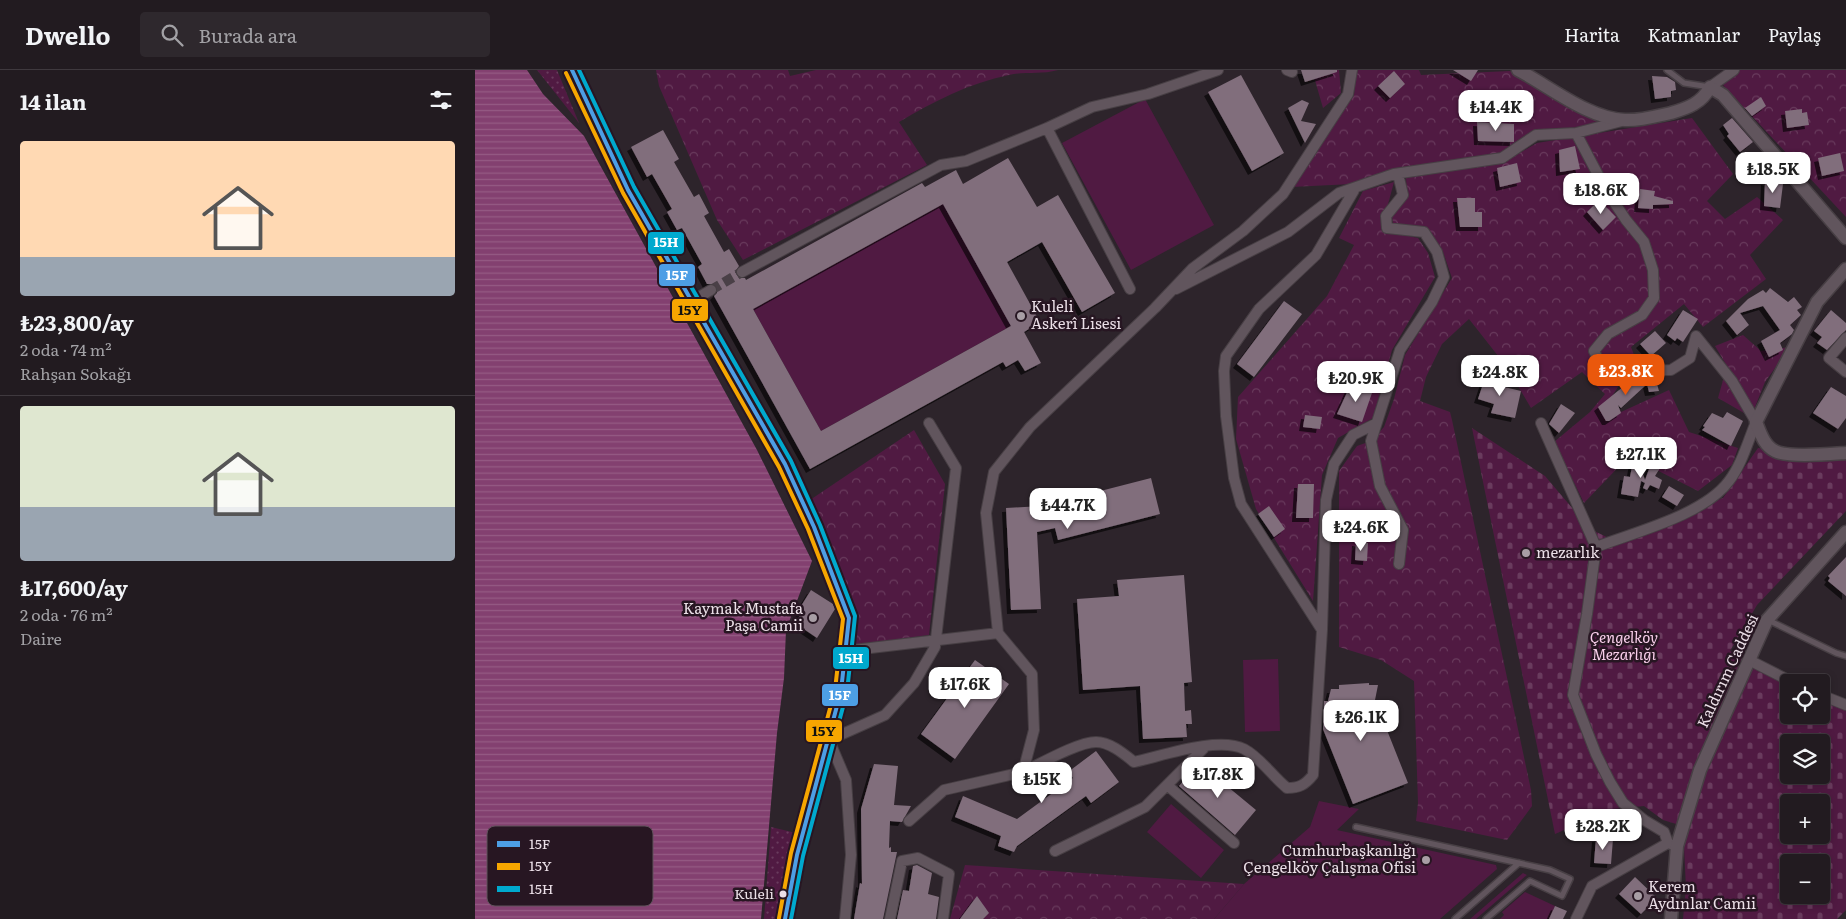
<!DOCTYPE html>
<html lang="tr">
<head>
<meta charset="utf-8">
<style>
	:root { --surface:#221b20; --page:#2e282d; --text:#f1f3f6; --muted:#a2a1a5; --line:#3f393e; --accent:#ea580c }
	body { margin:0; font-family:Literata,serif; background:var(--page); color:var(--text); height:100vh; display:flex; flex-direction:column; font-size:19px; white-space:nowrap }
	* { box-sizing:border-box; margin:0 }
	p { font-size:16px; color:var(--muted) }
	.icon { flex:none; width:28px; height:28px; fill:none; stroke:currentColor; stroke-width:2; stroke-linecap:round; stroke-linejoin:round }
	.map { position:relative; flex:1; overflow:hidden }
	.panel { display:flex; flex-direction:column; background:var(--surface); width:475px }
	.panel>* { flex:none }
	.fabs { position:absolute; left:1305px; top:604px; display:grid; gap:10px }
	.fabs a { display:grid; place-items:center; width:50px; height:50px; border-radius:5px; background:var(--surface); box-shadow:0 2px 8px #0003,0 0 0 1px var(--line); font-size:25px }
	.price { position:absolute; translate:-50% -42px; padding:0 11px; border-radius:10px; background:#fff; color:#222; font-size:16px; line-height:32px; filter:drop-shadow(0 1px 2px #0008) }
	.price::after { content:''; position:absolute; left:50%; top:30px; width:15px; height:11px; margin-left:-8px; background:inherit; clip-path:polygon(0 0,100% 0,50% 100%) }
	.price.current { background:var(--accent); color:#fff }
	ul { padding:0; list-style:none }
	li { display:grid; align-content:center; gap:10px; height:265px; padding:0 20px }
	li+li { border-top:1px solid var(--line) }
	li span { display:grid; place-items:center; height:155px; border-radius:5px; color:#555 }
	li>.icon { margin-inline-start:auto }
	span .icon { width:90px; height:90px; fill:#fffc; stroke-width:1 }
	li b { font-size:21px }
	h2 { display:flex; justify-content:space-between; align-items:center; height:60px; padding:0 20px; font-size:21px }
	header { display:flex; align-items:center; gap:30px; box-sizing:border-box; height:70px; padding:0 25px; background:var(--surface); border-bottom:1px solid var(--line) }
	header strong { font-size:24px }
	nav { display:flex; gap:28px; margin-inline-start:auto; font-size:18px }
	.search { width:350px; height:45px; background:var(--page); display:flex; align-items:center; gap:12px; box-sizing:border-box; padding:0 18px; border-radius:5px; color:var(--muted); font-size:19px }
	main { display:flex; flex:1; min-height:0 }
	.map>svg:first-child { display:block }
</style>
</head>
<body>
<header>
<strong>Dwello</strong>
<div class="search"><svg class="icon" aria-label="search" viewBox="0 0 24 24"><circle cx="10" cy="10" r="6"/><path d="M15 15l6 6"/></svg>Burada ara</div>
<nav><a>Harita</a><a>Katmanlar</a><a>Paylaş</a></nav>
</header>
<main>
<section class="panel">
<h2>14 ilan<svg class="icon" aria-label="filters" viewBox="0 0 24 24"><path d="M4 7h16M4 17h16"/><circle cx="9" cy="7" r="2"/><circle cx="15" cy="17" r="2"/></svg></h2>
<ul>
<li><span style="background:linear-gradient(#ffd9b3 75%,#9aa5b1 0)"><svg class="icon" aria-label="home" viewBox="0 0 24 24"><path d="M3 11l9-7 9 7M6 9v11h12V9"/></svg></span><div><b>₺23,800/ay</b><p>2 oda · 74 m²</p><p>Rahşan Sokağı</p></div></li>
<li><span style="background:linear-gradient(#dfe7d0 65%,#9aa5b1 0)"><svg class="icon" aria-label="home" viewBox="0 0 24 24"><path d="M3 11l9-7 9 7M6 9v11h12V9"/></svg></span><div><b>₺17,600/ay</b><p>2 oda · 76 m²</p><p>Daire</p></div></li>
</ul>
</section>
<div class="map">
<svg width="1371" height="849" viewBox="0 0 1371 849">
	<defs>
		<pattern id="forest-crowns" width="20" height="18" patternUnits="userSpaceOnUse" patternTransform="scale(1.25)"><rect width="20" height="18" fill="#501a42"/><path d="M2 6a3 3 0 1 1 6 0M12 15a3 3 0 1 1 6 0" fill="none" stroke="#693b5d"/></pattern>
		<pattern id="cemetery-stones" width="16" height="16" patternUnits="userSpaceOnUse" patternTransform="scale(1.25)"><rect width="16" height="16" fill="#501a42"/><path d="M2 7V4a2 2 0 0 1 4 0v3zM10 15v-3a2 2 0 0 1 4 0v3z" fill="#693b5d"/></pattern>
		<pattern id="park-dots" width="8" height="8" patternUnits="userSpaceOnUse" patternTransform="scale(1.25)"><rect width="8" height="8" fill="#501a42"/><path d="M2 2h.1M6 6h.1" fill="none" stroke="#693b5d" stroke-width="1.8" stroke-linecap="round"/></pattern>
		<pattern id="water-rules" width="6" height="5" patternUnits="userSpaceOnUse" patternTransform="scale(1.25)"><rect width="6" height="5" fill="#834070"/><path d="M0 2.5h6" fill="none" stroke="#955b84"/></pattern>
		<filter id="shadow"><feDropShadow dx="-4" dy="4" stdDeviation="0" flood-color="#0009"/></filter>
	</defs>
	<rect width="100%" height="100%" fill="#2d242b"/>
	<path fill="#501a42" d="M 670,29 L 739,155 L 656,200 L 587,73 Z
		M 468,134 L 536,256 L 346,361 L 278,239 Z
		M 803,589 L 805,661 L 770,662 L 768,590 Z
		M 844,731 L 884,739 L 862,760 L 1021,795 L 1022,799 L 965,849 L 739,849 L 769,814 L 835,757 Z
		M 696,734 L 749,780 L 726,808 L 672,762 Z
		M 1048,803 L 1052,805 L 1001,849 L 995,849 Z
		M 1050,822 L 1080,836 L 1074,849 L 1025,849 L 1029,845 L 1027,842 Z"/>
	<path fill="url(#forest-crowns)" d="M 181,0 L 313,0 L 315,6 L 341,0 L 583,0 C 565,5 550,1 534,5 C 494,13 458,32 424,52 L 452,95 L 268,190 L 242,150 L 184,16 Z
		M 837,0 L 864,0 L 866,23 L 848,38 Z
		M 881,0 L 944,0 L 946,5 L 1035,1 L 1087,34 L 1131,52 L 1101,60 L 1059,62 L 1024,84 L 877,114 L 816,117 L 879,25 Z
		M 1263,0 L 1371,0 L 1371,147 L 1248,15 Z
		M 1217,48 L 1258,104 L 1232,131 L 1250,149 L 1282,127 L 1308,150 L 1275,185 L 1291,209 L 1228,257 L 1209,234 L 1156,277 L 1161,290 L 1137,326 L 1146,342 L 1194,320 L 1214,362 L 1263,378 L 1257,395 L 1223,421 L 1154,386 L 1109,433 L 1079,372 L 1115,342 L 1130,324 L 1107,302 L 1056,338 L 1031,296 L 994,249 L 967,274 L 951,307 L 945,331 L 975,342 L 977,350 L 1056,720 L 1057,736 L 1032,770 L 941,751 L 943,733 L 939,611 L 906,590 L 864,577 L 864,401 L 882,376 L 896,371 L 909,357 L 919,329 L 930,285 L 977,208 L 968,182 L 951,157 L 918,154 L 917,147 L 932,128 L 931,107 L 1027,93 L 1062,73 Z
		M 919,112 L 906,160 L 943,168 L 953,183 L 960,207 L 917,280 L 898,348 L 863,368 L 847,405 L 838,531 L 781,439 L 761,369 L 763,327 L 852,226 L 879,175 L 864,168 L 888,121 Z
		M 1268,265 L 1286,281 L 1315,277 L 1290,312 L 1276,347 L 1243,328 L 1252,296 L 1240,276 Z
		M 439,360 L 470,414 L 454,565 L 378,576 L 335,430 Z
		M 490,795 L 769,814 L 739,849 L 475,849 Z"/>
	<path fill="url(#cemetery-stones)" fill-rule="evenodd" d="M 997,358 L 1070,406 L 1115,459 L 1138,470 L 1248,428 L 1283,378 L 1352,387 L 1371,383 L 1371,441 L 1282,535 L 1255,581 L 1321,612 L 1314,612 L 1314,645 L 1346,645 L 1346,624 L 1371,635 L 1371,840 L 1362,849 L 1208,849 L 1211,818 L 1208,756 L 1188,750 L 1169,736 L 1137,739 L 1080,764 ZM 1314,672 L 1346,672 L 1346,705 L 1314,705 ZM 1314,732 L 1346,732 L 1346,765 L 1314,765 ZM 1314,792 L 1346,792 L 1346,825 L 1314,825 Z"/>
	<path fill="url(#park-dots)" d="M 62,0 L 82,0 L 104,53 Z
		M 296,757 L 321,763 L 315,783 L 302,849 L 289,849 Z"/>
	<path fill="url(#water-rules)" d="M 0,0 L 52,0 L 68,24 L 109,66 L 282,380 L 337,491 L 311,560 L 309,608 L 302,663 L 286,849 L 0,849 Z"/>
	<path fill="#816e7c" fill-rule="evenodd" filter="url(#shadow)" d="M 826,0 L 862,0 L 862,2 L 830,12 Z
		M 978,0 L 1003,0 L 996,11 Z
		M 919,1 L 930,14 L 915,28 L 903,16 Z
		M 766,5 L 809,83 L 777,101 L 733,22 Z
		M 1177,6 L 1192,7 L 1200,12 L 1201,20 L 1196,21 L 1196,27 L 1180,29 Z
		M 1286,27 L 1291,36 L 1277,46 L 1270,38 Z
		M 827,30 L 834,33 L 826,51 L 841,54 L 830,73 L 813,38 Z
		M 1327,39 L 1327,43 L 1332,42 L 1334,55 L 1312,58 L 1310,41 Z
		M 1257,48 L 1278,72 L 1265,82 L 1252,66 L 1254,64 L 1248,55 Z
		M 1002,52 L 1039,54 L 1039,72 L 1003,71 Z
		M 188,60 L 204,89 L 199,92 L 219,127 L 224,124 L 234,143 L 229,146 L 249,182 L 254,179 L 264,196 L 260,202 L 264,208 L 270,208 L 271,210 L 447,113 L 450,117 L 481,100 L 488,114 L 533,88 L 562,137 L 583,125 L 640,223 L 607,242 L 567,172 L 532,192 L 565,252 L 549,262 L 566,293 L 550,301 L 543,290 L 531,297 L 528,292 L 335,399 L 239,226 L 242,223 L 242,217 L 239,214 L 232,214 L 223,197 L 227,194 L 207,158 L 202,160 L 192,142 L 197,139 L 177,104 L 172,107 L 156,77 ZM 468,134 L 536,256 L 346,361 L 278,239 Z
		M 1100,76 L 1105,99 L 1085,102 L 1084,80 Z
		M 1365,83 L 1369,101 L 1347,106 L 1343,88 Z
		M 1042,93 L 1046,112 L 1025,117 L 1022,98 Z
		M 1290,111 L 1308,114 L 1305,138 L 1289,136 Z
		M 1165,119 L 1180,121 L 1179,126 L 1198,131 L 1198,134 L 1178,135 L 1178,139 L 1163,138 Z
		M 982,128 L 1000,128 L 1000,142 L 1007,142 L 1007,157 L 985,157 Z
		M 1124,130 L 1141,147 L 1128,160 L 1112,142 Z
		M 1295,218 L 1313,232 L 1319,227 L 1327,237 L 1322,240 L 1326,245 L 1315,255 L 1319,260 L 1317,264 L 1305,273 L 1308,280 L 1294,287 L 1286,271 L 1305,260 L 1288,236 L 1265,243 L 1274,255 L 1262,265 L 1251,251 L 1273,229 L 1288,220 L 1291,223 Z
		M 809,231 L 827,244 L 779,307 L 762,294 Z
		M 1208,240 L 1223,249 L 1208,272 L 1202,268 L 1200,271 L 1192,265 Z
		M 1356,240 L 1371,253 L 1371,260 L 1352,280 L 1342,273 L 1347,267 L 1339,261 Z
		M 1180,261 L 1191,273 L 1176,286 L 1165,274 Z
		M 1012,302 L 1024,305 L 1021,315 L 1046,321 L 1040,348 L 1016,343 L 1019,334 L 1003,329 Z
		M 1169,307 L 1180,307 L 1184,321 L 1174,322 L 1172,314 L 1146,338 L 1143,335 L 1146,343 L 1134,351 L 1131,351 L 1123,337 L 1154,312 Z
		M 876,314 L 898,320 L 887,352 L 862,344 Z
		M 1356,317 L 1371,326 L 1371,348 L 1363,359 L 1338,343 Z
		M 1086,334 L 1100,343 L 1084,363 L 1074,354 Z
		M 1252,342 L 1268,351 L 1256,376 L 1227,360 L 1230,357 L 1228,356 L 1237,343 L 1248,348 Z
		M 830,345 L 847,347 L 845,359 L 828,357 Z
		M 1160,381 L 1170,410 L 1177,391 L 1187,395 L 1180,406 L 1187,410 L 1184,419 L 1175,415 L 1172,420 L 1168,418 L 1170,413 L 1166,411 L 1163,427 L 1146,424 L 1149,406 L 1155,407 Z
		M 676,408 L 685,444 L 583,470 L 580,458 L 562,462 L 566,539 L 536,540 L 531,438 L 567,436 Z
		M 823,414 L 839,414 L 838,448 L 821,448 Z
		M 1194,416 L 1209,425 L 1202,436 L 1187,427 Z
		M 794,436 L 810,459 L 799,467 L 783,444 Z
		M 881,472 L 893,473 L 892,491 L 880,490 Z
		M 1371,487 L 1371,526 L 1353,511 L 1355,508 L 1353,506 Z
		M 709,505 L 717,612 L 709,613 L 710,641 L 716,640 L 717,654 L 711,654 L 712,667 L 668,669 L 665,616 L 608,620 L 602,529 L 644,526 L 642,510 Z
		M 336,520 L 358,534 L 360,539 L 342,568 L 320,553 L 326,544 L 323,541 Z
		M 500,590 L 534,614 L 480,689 L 446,664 Z
		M 894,613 L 894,615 L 903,615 L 900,630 L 933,713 L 878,734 L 848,659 L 849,631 L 853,631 L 856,619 L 864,619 L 864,615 Z
		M 621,681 L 644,712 L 616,733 L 611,726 L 542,776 L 539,782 L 523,776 L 526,766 L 480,747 L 488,726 L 542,749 L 598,708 L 593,702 Z
		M 724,693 L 781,740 L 760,765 L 704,716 Z
		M 399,694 L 423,696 L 419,735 L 436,736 L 427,752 L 415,751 L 414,778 L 416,777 L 416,782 L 422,782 L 408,849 L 379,849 L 385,813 L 387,814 L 386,739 Z
		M 1121,768 L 1138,769 L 1136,794 L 1119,793 Z
		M 442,795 L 457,803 L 453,824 L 464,827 L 461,849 L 422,849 L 428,820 L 434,821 L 438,796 Z
		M 1160,807 L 1182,828 L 1166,844 L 1144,824 Z
		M 502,826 L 514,843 L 508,849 L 485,849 Z
		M 1080,836 L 1092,841 L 1088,849 L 1074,849 Z"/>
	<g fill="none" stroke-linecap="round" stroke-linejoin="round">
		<path stroke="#4a4047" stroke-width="10" stroke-dasharray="10 5" stroke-linecap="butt" d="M 236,220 L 267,202"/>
		<defs>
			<path id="service" d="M 1192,0 L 1209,13 L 1235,17
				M 1293,550 L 1361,583 L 1371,586
				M 881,757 L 1075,800 L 1095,809 L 1087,826 L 1055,811 L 1011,849
				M 980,849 L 1044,793"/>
			<path id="minor" d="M 812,0 L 817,2
				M 1235,17 L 1259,0
				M 1101,63 L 1131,120 L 1151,150 L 1169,172 L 1178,200 L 1179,228 L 1167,245 L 1133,264 L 1119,281 L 1123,289 L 1139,301 L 1196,300 L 1215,288 L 1221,266 L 1257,311 L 1281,352 C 1273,371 1267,394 1254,411 C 1229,445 1160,462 1121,477 L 1112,544 L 1098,625 L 1121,684 L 1135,712 L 1148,733 L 1169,750 L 1189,762 L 1193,773
				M 923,104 L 928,125 L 911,146 L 912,158 L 949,162 L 962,182 L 969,207 L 957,232 L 925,280 L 896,371 L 905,416 L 928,460 L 924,494
				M 267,202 L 466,95 L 491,91 L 572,58
				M 655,219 L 572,58 L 617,37 L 673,24 L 743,0
				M 701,219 L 813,162 L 864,123 L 919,104 L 1027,88 L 1061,65 L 1101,63 L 1147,51
				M 217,231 L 236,220
				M 1371,268 L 1354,288 L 1371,302
				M 1066,353 L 1121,477
				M 847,560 L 851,430 L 859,394 L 878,365 L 900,354
				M 523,563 L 511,443 L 519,402 L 555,357 L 680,238 L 718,198 L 768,161 L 808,124 L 873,24 L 877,0
				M 370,581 L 523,563 L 557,604 L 559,660 L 548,702 L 469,720 L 434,751
				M 1274,590 L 1317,612
				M 1346,625 L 1371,635
				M 548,702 C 565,694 603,672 621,672 C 635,672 649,684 659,692 C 687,686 743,666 769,679 C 786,688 797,706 812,718 C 824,718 830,715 838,705 L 847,560 L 766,434 L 759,408 L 751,346 L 749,301 L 751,286 L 784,239 L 841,185 L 881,117
				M 692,715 L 759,773
				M 580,781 L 670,737 L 729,678
				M 370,849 L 376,785 L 371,710 L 354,670 L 410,645 L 439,613 L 460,577 L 481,398 L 454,353
				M 415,849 L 427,791 L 443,788 L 474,804 L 468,849
				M 1101,849 L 1117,816 L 1193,773 L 1199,775"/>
			<path id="tertiary" d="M 1043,0 C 1074,16 1114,49 1150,50 C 1164,51 1182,46 1196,43 C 1213,38 1227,33 1235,17 L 1248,25 L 1371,168
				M 1371,199 L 1342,232 L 1281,352 C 1285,362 1289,376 1300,381 C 1312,388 1356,384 1371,383
				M 1196,849 L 1202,776 L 1225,700 L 1292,550 L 1371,462"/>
			<path id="primary" d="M 97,0 L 153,120 L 310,394 L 339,457 L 374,548 L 366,621 L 322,785 L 310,849"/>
		</defs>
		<use href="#service" stroke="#473f44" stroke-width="8"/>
		<use href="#minor" stroke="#473f44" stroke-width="12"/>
		<use href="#tertiary" stroke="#473f44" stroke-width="15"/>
		<use href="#primary" stroke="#473f44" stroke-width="19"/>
		<use href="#service" stroke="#61555d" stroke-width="5"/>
		<use href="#minor" stroke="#61555d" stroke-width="10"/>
		<use href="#tertiary" stroke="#61555d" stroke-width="12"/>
		<use href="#primary" stroke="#6d5f68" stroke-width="16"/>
		<defs>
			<path id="bus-1" d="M 97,0 L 153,120 L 310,394 L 339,457 L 374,548 L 366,621 L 322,785 L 310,849"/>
			<path id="bus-2" d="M 91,3 L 148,123 L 304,397 L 333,459 L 368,549 L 360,620 L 316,783 L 304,848"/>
			<path id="bus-3" d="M 104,0 L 159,117 L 316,391 L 345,455 L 380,546 L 372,622 L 328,786 L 316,849"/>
		</defs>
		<use href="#bus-1" stroke="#271622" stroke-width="8"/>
		<use href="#bus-2" stroke="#271622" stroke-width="8"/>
		<use href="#bus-3" stroke="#271622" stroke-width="8"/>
		<use href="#bus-1" stroke="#4d9ee5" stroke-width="4"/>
		<use href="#bus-2" stroke="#f7a600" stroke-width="4"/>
		<use href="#bus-3" stroke="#00a9ce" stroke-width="4"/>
	</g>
	<g fill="#a89ea5" stroke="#271622" stroke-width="2">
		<circle cx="546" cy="246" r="5"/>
		<circle cx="1051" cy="483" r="5"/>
		<circle cx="338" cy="548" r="5"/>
		<circle cx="951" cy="790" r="5"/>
		<circle cx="1163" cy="826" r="5"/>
	</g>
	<circle fill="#ebdfe7" stroke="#271622" stroke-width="2" cx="308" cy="824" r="4.5"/>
	<g text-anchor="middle" stroke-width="5" stroke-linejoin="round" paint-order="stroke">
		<g font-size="14" fill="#ebdfe7" stroke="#271622" text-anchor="end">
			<text x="299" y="829">Kuleli</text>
		</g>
		<g font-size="15" fill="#ebdfe7" stroke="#271622" text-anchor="start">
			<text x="556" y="242">Kuleli<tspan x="556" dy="17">Askerî Lisesi</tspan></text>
			<text x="1061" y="488">mezarlık</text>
			<text x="328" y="544" text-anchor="end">Kaymak Mustafa<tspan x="328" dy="17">Paşa Camii</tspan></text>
			<text x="941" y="786" text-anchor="end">Cumhurbaşkanlığı<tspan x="941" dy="17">Çengelköy Çalışma Ofisi</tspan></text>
			<text x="1173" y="822">Kerem<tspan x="1173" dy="17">Aydınlar Camii</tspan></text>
		</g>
		<g font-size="15" font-style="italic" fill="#f9cfeb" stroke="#271622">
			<text x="1149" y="573">Çengelköy<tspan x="1149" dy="17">Mezarlığı</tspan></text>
		</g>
		<g font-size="15" fill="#ebdfe7" stroke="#271622">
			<text transform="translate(1253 601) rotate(-65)" y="5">Kaldırım Caddesi</text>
		</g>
	</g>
	<rect x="12" y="756" width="166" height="80" rx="8" fill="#271622" stroke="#62525d" stroke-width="1"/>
	<rect x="22" y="771" width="23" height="6" fill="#4d9ee5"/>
	<rect x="22" y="793" width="23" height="7" fill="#f7a600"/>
	<rect x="22" y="816" width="23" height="6" fill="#00a9ce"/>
	<g font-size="14" fill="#ebdfe7">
		<text x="54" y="779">15F</text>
		<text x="54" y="801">15Y</text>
		<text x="54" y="824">15H</text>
	</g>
	<g stroke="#271622" stroke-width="2">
		<rect x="172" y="161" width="38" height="24" rx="5" fill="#00a9ce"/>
		<rect x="183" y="193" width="38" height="24" rx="5" fill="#4d9ee5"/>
		<rect x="196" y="228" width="38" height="24" rx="5" fill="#f7a600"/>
		<rect x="357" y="576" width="38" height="24" rx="5" fill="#00a9ce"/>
		<rect x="346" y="613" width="38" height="24" rx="5" fill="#4d9ee5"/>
		<rect x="330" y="649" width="38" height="24" rx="5" fill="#f7a600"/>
	</g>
	<g font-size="14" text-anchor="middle" font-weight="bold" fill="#fff">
		<text x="191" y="177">15H</text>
		<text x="202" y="210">15F</text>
		<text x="376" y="593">15H</text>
		<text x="365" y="630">15F</text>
	</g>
	<g font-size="14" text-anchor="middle" font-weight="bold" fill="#111">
		<text x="215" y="245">15Y</text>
		<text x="349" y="666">15Y</text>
	</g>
</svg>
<div class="fabs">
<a><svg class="icon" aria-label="locate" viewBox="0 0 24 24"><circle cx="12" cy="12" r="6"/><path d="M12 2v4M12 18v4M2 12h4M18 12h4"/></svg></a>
<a><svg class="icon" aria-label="layers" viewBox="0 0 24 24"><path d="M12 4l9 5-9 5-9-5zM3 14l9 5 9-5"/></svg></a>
<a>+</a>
<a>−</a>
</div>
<b class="price" style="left:1021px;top:62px">₺14.4K</b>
<b class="price" style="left:1298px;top:124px">₺18.5K</b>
<b class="price" style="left:1126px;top:145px">₺18.6K</b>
<b class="price current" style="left:1151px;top:326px">₺23.8K</b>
<b class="price" style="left:1025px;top:327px">₺24.8K</b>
<b class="price" style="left:881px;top:333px">₺20.9K</b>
<b class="price" style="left:1166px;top:409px">₺27.1K</b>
<b class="price" style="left:593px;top:460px">₺44.7K</b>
<b class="price" style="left:886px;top:482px">₺24.6K</b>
<b class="price" style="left:490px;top:639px">₺17.6K</b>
<b class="price" style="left:886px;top:672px">₺26.1K</b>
<b class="price" style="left:743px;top:729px">₺17.8K</b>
<b class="price" style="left:567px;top:734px">₺15K</b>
<b class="price" style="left:1128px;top:781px">₺28.2K</b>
</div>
</main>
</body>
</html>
